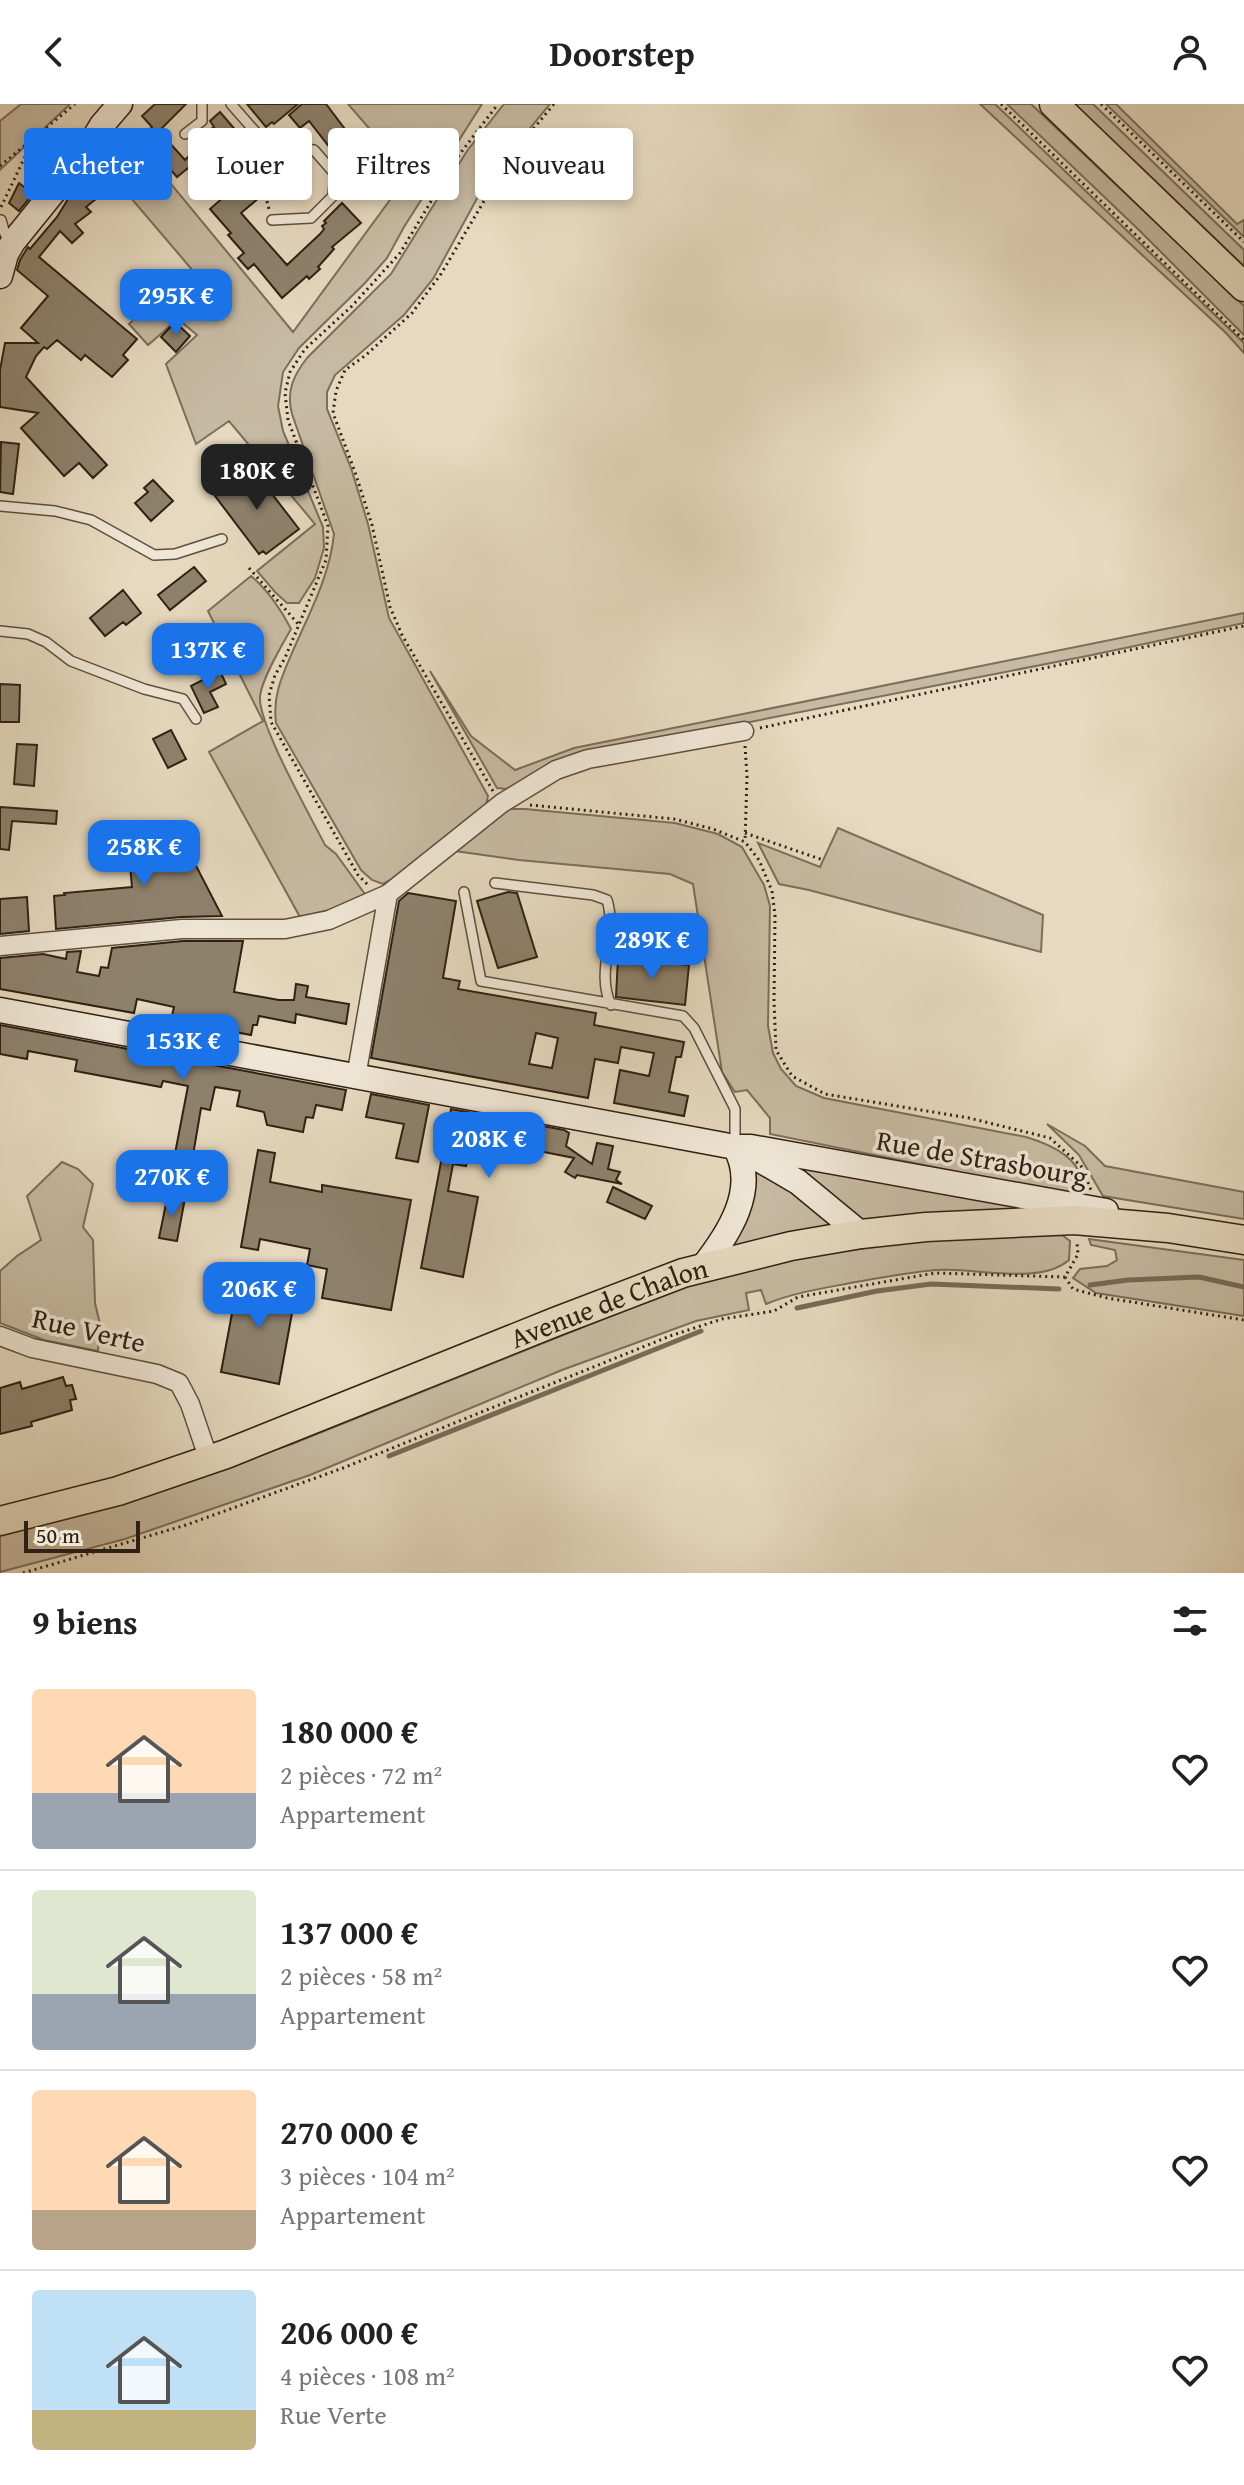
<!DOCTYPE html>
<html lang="fr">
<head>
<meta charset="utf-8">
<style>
	:root { --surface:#fff; --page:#f2f2f2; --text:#222; --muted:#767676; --line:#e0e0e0; --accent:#1a73e8 }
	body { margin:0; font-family:"Gentium Book Plus",serif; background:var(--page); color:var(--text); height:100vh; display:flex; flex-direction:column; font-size:30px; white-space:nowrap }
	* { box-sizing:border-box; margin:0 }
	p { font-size:26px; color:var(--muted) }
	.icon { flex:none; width:44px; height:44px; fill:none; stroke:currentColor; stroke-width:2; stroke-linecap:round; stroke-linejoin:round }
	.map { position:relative; height:1469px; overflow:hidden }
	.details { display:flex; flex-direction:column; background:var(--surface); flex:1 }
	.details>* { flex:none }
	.guide { position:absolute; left:24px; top:24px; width:800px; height:72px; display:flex; gap:16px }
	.scale { position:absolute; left:24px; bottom:20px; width:116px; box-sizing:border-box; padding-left:8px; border:4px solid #2f2113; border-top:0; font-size:22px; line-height:28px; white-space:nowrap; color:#2f2113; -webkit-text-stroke:6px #efe6d5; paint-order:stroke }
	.price { position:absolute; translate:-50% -68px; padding:0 18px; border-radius:16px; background:var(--accent); color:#fff; font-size:26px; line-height:52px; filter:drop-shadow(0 2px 4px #0008) }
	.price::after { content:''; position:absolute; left:50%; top:48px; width:24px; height:18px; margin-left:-12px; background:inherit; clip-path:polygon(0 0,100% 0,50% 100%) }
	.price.current { background:#222; color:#fff }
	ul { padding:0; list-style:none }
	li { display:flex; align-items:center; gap:24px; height:200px; padding:0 32px }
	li+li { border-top:2px solid var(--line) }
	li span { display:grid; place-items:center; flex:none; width:224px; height:160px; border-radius:8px; color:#555 }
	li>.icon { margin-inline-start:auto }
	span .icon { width:96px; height:96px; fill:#fffc; stroke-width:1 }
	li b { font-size:34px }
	h2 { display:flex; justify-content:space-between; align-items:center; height:96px; padding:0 32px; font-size:34px }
	.chip { padding:0 28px; border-radius:8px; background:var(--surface); box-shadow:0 4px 12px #0003; font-size:28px; line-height:72px }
	.chip.current { background:var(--accent); color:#fff }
	header { display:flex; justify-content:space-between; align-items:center; height:104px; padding:0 32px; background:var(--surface); font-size:36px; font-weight:600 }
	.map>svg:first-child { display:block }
</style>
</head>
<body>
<header><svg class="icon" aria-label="back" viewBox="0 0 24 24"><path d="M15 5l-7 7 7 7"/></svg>Doorstep<svg class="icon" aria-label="person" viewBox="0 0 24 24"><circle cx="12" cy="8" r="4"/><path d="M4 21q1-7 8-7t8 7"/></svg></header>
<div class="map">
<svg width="1244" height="1469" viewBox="0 0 1244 1469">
	<rect width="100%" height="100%" fill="#e6d9bf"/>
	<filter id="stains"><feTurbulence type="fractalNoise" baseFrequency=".0025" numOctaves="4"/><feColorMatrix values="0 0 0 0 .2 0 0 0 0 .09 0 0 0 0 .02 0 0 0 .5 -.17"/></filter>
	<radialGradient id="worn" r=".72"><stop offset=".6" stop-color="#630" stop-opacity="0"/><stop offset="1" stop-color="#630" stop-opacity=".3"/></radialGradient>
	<path fill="#c7baa2" stroke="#7b6e5a" stroke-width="2" d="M 21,0 L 70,0 L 0,66 L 0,17 Z
		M 348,0 L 482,0 L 404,123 L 387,154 L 365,179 L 299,244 L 283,268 L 278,302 L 283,327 L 323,423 L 324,444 L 315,474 L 299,499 L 287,499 L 275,488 L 257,467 L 315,420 L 229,317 L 196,340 L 166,260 L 197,231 L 178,215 L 148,241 L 129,220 L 177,176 L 187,183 L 200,175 L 119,80 L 153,58 L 293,228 L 409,70 Z
		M 504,0 L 550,0 L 503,57 L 480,89 L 433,175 L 404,211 L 335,271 L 327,288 L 327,305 L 351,364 L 368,420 L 389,514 L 488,692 L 486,702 L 394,774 L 383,780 L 372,776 L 361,766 L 276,619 C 272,590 284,568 295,542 C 311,506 330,470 334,430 L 292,310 C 286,288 293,272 307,254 L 391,170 L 467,47 Z
		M 980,0 L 995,0 L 1244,239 L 1244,249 L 1226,229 Z
		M 1007,0 L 1031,0 L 1244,202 L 1244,231 L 1140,127 Z
		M 1075,0 L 1093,0 L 1244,146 L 1244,162 Z
		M 1106,0 L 1116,0 L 1237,120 L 1244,116 L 1244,133 Z
		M 251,472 C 267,485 282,507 291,525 C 282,541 261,576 260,593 C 258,620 311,713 325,741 L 336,750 L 367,793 L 326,807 L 300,813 L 209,648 L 263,617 L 208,507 Z
		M 1244,509 L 1244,519 L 1087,552 L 642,639 L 506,685 L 497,684 L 430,567 L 471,632 L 515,666 L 574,644 Z
		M 500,705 L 525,705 L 675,719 L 718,730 L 742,743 L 764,781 L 770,802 L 768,922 L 773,949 L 781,965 L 796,982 L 824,994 L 1026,1033 C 1046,1039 1076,1051 1081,1074 C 1082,1080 1082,1087 1082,1093 L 770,1030 L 770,1014 L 747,986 L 735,988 L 722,968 L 693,780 L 670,770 L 519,756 L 448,746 Z
		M 838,724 L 1043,811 L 1041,848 L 809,786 L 779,780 L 758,739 L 820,763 Z
		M 1047,1020 L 1085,1042 L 1105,1062 L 1244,1088 L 1244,1115 L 1103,1092 L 1079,1051 Z
		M 781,1054 L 1024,1098 L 1025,1107 L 856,1120 Z
		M 62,1058 L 78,1065 L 93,1080 L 83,1123 L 93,1136 L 95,1199 L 100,1220 L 98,1247 L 44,1236 L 0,1219 L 0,1167 L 17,1152 L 41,1136 L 27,1092 Z
		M 768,1066 L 832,1117 L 833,1123 L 727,1147 L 748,1100 L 756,1068 Z
		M 1062,1131 L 1070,1137 L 1069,1156 C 1040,1182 974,1163 936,1166 C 909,1168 882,1174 856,1178 C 825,1184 795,1188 766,1200 L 761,1186 L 746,1189 L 749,1206 L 696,1217 L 562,1266 L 310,1371 L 125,1435 L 0,1468 L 0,1429 L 154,1387 L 292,1340 L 708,1173 L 797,1154 L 950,1132 Z
		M 1089,1135 L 1244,1156 L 1244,1212 L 1096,1189 L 1073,1174 L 1080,1165 L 1107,1162 L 1117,1156 L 1115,1146 L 1091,1141 Z"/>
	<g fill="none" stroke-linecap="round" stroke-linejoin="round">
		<path stroke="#786a57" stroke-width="5" d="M 1090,1181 L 1128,1176 L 1199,1173 L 1244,1183
			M 797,1204 L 877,1187 L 931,1180 L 1059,1185
			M 389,1352 L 701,1227"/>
	</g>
	<path fill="#8e816c" stroke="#2f2113" stroke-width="2" fill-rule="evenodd" d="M 155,0 L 186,0 L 159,27 L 185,56 L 191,50 L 193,52 L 197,49 L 199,52 L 219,34 L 211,25 L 214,23 L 210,17 L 220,8 L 238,29 L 227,39 L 237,48 L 218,63 L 216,61 L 199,76 L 188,64 L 177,73 L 142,33 L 152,23 L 142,12 Z
		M 247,0 L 298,0 L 274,20 L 272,18 L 266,23 Z
		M 302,0 L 326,0 L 382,74 L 377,78 L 382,84 L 369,94 L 309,17 L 300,24 L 289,11 Z
		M 42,42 L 56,51 L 52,58 L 56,61 L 49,70 L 31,58 Z
		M 273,51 L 297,52 L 297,56 L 309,59 L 307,74 L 299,73 L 298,77 L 261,74 L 261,60 L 268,54 L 273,54 Z
		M 242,77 L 247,77 L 260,93 L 241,109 L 287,161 L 320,130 L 324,125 L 322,122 L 326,119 L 324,117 L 342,99 L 361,119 L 332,143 L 334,145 L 318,163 L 320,165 L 309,175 L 307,172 L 282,194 L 254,160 L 248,165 L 238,154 L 244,149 L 228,131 L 231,129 L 210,105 Z
		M 19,79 L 33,90 L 19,107 L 9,99 Z
		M 87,82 L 97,94 L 86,103 L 91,108 L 75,120 L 83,129 L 72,139 L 60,127 L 39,153 L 137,235 L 123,251 L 128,256 L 112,273 L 85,251 L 81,256 L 57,236 L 47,245 L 44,243 L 36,252 L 26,273 L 107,361 L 93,374 L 79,359 L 64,372 L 21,324 L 38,309 L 0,303 L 0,266 L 5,239 L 38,239 L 21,224 L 48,192 L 17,166 L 20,156 L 28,143 L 30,145 L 57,113 L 73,87 L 76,91 Z
		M 175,218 L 190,232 L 176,248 L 161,233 Z
		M 1,338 L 19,340 L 13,390 L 0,388 Z
		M 252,364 L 299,425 L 266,450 L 263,447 L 259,450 L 215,392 Z
		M 153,376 L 173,397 L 151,417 L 135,399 L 148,388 L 144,384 Z
		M 194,463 L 206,477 L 170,506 L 158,491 Z
		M 123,486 L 141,509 L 126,521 L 123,518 L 105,532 L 90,514 Z
		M 220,567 L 226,580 L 210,588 L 218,603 L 204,609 L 191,582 Z
		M 0,580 L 20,581 L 19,618 L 0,618 Z
		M 171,626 L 186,655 L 168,664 L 153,635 Z
		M 17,640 L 37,641 L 34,682 L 14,680 Z
		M 0,703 L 57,707 L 56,720 L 12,717 L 9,746 L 0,745 Z
		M 177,725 L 222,812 L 181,813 L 56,825 L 54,792 L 65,791 L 64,789 L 132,783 L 127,729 Z
		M 508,788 L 517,789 L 537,853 L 498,864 L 477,797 Z
		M 408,789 L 456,797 L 443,874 L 460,877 L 458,885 L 596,909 L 594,921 L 684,938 L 681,953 L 676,953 L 669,988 L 688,992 L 684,1012 L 614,999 L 620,966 L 649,972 L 654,949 L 621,943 L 618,959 L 595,955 L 588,994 L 371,954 L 399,797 ZM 536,929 L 558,934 L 552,964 L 529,960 Z
		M 27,793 L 29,827 L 0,830 L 0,795 Z
		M 183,837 L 243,837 L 234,888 L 279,896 L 294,896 L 296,880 L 308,882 L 306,893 L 349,900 L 346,920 L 296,910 L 295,919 L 259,912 L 257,921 L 253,921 L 251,931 L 171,916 L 174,903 L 137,895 L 134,909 L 0,885 L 0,854 L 43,850 L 66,855 L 67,848 L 81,847 L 77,868 L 99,872 L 101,863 L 108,864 L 112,844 Z
		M 618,854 L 689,861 L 685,901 L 616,893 Z
		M 0,921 L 346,986 L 342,1006 L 316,1001 L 313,1014 L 306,1013 L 303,1028 L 267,1021 L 264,1008 L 237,1002 L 240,987 L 215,983 L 210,1006 L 201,1004 L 191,1063 L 173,1060 L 188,982 L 163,977 L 161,983 L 75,967 L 77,956 L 28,947 L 27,955 L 0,950 Z
		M 371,990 L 429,1001 L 418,1058 L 396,1054 L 404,1020 L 366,1013 Z
		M 451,1005 L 564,1026 L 569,1029 L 566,1042 L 592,1060 L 597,1039 L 613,1042 L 608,1065 L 620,1068 L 616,1076 L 622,1080 L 577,1071 L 575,1074 L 565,1068 L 574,1054 L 539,1047 L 540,1045 L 471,1033 L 466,1062 L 453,1060 L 448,1087 L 478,1093 L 463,1173 L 421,1164 Z
		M 258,1046 L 275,1049 L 270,1078 L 322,1088 L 322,1081 L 411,1096 L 391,1206 L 322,1194 L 327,1165 L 307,1161 L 310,1145 L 260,1135 L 258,1146 L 241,1143 Z
		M 613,1083 L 652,1102 L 645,1115 L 607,1098 Z
		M 168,1090 L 185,1094 L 177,1137 L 159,1134 Z
		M 239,1172 L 297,1182 L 279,1280 L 221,1268 Z
		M 63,1273 L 66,1282 L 72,1281 L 76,1295 L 70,1296 L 72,1306 L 31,1318 L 32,1322 L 0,1330 L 0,1284 L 20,1278 L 22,1285 Z"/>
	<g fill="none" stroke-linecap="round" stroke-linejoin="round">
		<defs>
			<path id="lane" d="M 231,0 L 267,41 L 314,46 L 335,70 L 333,92 L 311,114 L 272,116
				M 185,30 L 202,17 L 202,0
				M 1,116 L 5,130 L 13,138
				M 0,402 L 55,407 L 91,416 L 154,451 L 175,450 L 222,435
				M 0,527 L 28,530 L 46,538 L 71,557 L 144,585 L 183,595 L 196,615
				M 495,779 L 593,791 L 607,796 C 618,831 595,867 611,901
				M 464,788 L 481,877 L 683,912 L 694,924 L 735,1005 L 735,1043"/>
			<path id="street" d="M 0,842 L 182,825 L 285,825 L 329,816 L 388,790 L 502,699 L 556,666 L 588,655 L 744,627
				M 356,973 L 388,790
				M 0,1232 L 32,1244 L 157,1270 L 179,1279 L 190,1300 L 209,1356"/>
			<path id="secondary" d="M 0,172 L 6,150 L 13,138 L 85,49 L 102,21 L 120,0
				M 0,906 L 735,1043 L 751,1043 L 1106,1107
				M 748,1049 L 798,1078 L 861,1130
				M 702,1164 C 728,1131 759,1085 735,1043"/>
			<g id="primary">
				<path d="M 1054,0 L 1244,183"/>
				<path id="s1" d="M 0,1417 L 118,1387 L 226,1350 L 555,1218 L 683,1169 L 791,1142 L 861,1130 L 926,1123 L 1074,1116 L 1168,1124 L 1244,1136"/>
			</g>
		</defs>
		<use href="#lane" stroke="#5d4f3e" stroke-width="12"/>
		<use href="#street" stroke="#5d4f3e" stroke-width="21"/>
		<use href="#secondary" stroke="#2f2113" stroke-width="27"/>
		<use href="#primary" stroke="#2f2113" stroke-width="31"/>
		<path stroke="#2f2113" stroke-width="3" stroke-dasharray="2 4" stroke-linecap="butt" d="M 1001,0 L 1244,236
			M 1101,0 L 1244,138
			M 261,50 L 260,71 L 269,105
			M 0,62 L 75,0
			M 1,103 L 32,38
			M 249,464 L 299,521
			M 760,624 L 1244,522
			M 745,642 L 747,672 L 745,738
			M 493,687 L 402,531 L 390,503 L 372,421 L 355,368 L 333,309 L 336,287 L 345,266 L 366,251 L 412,209 L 441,170 L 510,53 L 554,0
			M 530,701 L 674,715 L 713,725 L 745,738 L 759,756 L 772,787 L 775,811 L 774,897 L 776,946 L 792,972 L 825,990 L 969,1014 L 1050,1034 L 1081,1062 L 1091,1086
			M 745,729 L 823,756
			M 367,780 L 358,771 L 271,618 L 269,591 L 275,571 L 285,554 L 326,456 L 328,422 L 288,316 L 285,289 L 290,268 L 305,245 L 352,202 L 400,149 L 459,51 L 498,0
			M 1065,1173 L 1073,1185 L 1107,1194 L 1244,1216
			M 23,1469 L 186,1421 L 343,1364 L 670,1232 L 722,1215 L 774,1207 L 798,1193 L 935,1169 L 1065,1173 L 1078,1150 L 1077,1138"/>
		<use href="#lane" stroke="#efe6d5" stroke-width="9"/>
		<use href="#street" stroke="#efe6d5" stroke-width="18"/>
		<use href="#secondary" stroke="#efe6d5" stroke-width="24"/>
		<use href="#primary" stroke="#e6d9bf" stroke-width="28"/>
	</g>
	<g text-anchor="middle" stroke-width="7" stroke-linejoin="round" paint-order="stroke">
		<g font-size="28" fill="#2f2113" stroke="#efe6d5">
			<text transform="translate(982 1054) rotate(10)" y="10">Rue de Strasbourg</text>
			<text dy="10" stroke="none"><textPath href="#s1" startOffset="648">Avenue de Chalon</textPath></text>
			<text transform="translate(89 1226) rotate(13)" y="10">Rue Verte</text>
		</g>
	</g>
	<rect width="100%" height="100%" filter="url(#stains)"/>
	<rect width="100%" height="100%" fill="url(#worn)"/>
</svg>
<div class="scale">50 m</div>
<b class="price" style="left:176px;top:233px">295K €</b>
<b class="price current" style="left:257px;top:408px">180K €</b>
<b class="price" style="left:208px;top:587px">137K €</b>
<b class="price" style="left:144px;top:784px">258K €</b>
<b class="price" style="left:652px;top:877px">289K €</b>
<b class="price" style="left:183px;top:978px">153K €</b>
<b class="price" style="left:489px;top:1076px">208K €</b>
<b class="price" style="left:172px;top:1114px">270K €</b>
<b class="price" style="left:259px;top:1226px">206K €</b>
<div class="guide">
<a class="chip current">Acheter</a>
<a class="chip">Louer</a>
<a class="chip">Filtres</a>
<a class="chip">Nouveau</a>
</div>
</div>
<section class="details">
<h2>9 biens<svg class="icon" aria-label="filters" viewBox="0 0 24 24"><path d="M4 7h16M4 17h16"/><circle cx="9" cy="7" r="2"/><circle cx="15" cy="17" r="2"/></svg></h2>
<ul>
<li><span style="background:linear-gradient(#ffd9b3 65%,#9aa5b1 0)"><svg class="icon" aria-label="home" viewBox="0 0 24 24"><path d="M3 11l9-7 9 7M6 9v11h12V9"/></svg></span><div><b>180 000 €</b><p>2 pièces · 72 m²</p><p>Appartement</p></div><svg class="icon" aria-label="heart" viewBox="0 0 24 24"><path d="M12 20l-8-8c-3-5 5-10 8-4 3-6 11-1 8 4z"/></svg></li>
<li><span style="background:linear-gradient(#dfe7d0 65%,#9aa5b1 0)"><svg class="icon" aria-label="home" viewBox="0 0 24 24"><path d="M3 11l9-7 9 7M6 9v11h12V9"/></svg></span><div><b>137 000 €</b><p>2 pièces · 58 m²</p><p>Appartement</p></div><svg class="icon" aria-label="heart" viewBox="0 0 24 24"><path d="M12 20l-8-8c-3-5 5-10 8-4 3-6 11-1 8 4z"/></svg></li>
<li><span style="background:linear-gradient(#ffd9b3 75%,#b9a48a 0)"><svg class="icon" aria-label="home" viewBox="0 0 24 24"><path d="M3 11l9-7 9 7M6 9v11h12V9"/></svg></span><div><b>270 000 €</b><p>3 pièces · 104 m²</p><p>Appartement</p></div><svg class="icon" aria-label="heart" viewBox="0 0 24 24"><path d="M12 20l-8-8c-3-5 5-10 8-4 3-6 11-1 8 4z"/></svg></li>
<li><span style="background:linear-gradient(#bfe0f5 75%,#c2b280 0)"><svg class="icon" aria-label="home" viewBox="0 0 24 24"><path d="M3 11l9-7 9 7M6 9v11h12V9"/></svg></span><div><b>206 000 €</b><p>4 pièces · 108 m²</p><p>Rue Verte</p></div><svg class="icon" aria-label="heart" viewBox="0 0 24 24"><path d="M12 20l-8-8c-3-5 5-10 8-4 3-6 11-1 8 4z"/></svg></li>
</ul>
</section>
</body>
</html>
